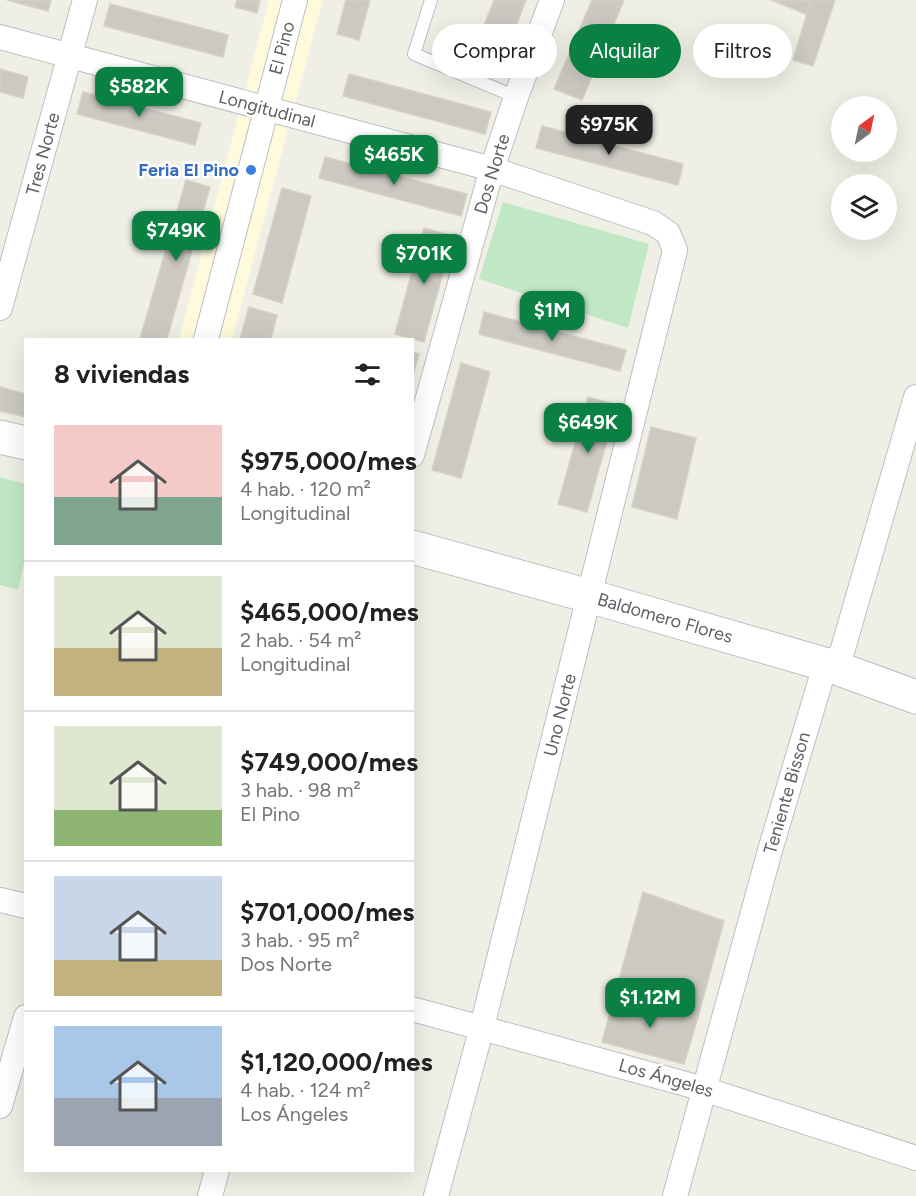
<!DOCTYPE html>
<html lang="es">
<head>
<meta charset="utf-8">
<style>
	:root { --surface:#fff; --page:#f2f2f2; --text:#222; --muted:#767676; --line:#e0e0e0; --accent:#0b8043 }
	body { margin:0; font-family:Figtree,sans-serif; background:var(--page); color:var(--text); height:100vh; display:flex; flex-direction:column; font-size:22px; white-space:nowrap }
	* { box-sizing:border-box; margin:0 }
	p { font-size:20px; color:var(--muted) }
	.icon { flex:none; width:33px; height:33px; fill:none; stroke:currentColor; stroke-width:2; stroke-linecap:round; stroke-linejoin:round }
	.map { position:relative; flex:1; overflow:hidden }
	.drawer { position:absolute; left:24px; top:338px; width:390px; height:834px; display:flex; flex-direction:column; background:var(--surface); border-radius:0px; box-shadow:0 6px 24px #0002 }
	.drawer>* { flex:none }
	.banner { position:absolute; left:432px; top:24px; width:393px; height:54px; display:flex; gap:12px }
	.needle { width:39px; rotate:33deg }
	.fabs { position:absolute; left:831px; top:96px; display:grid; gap:12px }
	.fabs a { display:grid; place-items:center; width:66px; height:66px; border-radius:50%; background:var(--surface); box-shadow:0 6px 24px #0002; font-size:30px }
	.price { position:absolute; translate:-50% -51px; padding:0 14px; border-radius:12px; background:var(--accent); color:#fff; font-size:20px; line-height:39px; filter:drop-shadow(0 2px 3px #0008) }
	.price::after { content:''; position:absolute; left:50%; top:36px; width:18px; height:14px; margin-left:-9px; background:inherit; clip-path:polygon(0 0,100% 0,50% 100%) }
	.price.current { background:#222; color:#fff }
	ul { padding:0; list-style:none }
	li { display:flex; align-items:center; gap:18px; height:150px; padding:0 30px }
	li+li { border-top:2px solid var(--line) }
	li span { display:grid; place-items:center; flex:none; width:168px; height:120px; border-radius:0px; color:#555 }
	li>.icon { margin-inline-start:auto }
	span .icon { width:72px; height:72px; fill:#fffc; stroke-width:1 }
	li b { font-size:26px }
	h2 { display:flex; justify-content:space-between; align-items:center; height:72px; padding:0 30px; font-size:26px }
	.tag { padding:0 21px; border-radius:27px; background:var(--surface); box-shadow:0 6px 24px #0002; font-size:21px; line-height:54px }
	.tag.current { background:var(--accent); color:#fff }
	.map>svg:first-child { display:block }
</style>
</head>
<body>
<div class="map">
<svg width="916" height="1196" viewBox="0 0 916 1196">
	<rect width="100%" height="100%" fill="#f0efe5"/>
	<path fill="#fffadb" d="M 269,0 L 323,0 L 232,339 L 179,339 Z"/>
	<path fill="#c1e8c5" d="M 503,202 L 649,244 L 628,328 L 479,279 Z
		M 0,477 L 25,484 L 25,559 L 18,590 L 0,585 Z"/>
	<path fill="#cbc9c2" stroke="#d5d1c3" stroke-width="1.5" d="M 7,0 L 51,0 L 48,11 Z
		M 237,0 L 260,0 L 257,13 L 235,7 Z
		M 346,0 L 370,0 L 359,40 L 337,34 Z
		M 494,0 L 526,0 L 499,70 L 471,59 Z
		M 592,0 L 624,0 L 582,100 L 554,89 Z
		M 771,0 L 811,0 L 806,14 Z
		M 811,0 L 835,0 L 813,66 L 793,60 Z
		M 110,4 L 228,35 L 223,57 L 104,26 Z
		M 0,69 L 28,77 L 23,98 L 0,92 Z
		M 349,74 L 491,112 L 485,134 L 343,96 Z
		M 83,92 L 201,123 L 195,145 L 77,114 Z
		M 542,126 L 683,164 L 678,185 L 536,148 Z
		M 325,157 L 467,194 L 461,216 L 319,178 Z
		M 186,180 L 210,187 L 167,339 L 140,339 Z
		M 282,188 L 311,196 L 282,303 L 253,294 Z
		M 424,228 L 453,236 L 424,342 L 395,334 Z
		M 249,307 L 277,315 L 271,339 L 240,339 Z
		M 484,312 L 626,350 L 620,371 L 479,334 Z
		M 412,352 L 419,354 L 412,378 Z
		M 461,363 L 490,372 L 461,478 L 432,470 Z
		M 0,387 L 26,394 L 26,417 L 0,411 Z
		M 588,397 L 617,405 L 587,512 L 558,504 Z
		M 651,427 L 696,438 L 677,519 L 632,507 Z
		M 643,892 L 724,921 L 698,1017 L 615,994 Z
		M 615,994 L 698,1017 L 684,1064 L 602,1042 Z"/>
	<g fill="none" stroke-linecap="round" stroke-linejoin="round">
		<defs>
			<path id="lane" d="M 431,0 L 414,54 L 516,97"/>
			<path id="street" d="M 0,37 L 492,169 L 653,223 L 668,233 L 675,250 L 482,1027 L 436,1196
				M 0,308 L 85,0
				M 206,339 L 295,0
				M 412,455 L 492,169 L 516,97 L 552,0
				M 0,900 L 26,906
				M 412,1009 L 704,1089 L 916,1158
				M 0,1106 L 26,1017
				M 210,1196 L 217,1170
				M 675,1196 L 771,847 L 821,679 L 842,652 L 916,397"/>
			<path id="secondary" d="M 0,437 L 26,443
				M 412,547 L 589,596 L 831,666 L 916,697"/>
		</defs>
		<use href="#lane" stroke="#bdbec4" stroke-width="14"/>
		<use href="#street" stroke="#bdbec4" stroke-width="26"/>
		<use href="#secondary" stroke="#bbbdc4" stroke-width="35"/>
		<use href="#lane" stroke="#fff" stroke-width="12"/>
		<use href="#street" stroke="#fff" stroke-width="24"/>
		<use href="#secondary" stroke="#fff" stroke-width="33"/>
	</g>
	<circle fill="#3f7fe0" stroke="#fff" stroke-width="2" cx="251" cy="170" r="6"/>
	<g text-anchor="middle" stroke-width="5" stroke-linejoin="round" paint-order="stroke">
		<g font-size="18" fill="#5d6066" stroke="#fff">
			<text transform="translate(282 48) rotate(-75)" y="6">El Pino</text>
			<text transform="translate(267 109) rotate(15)" y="6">Longitudinal</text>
			<text transform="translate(43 154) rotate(-75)" y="6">Tres Norte</text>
			<text transform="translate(492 174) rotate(-73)" y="6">Dos Norte</text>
			<text transform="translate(665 618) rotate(16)" y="6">Baldomero Flores</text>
			<text transform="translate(560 715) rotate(-76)" y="6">Uno Norte</text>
			<text transform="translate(787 793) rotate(-74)" y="6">Teniente Bisson</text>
			<text transform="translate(666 1078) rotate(16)" y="6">Los Ángeles</text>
		</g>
		<g font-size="18" font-weight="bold" fill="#366cbe" stroke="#fff" text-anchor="end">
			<text x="239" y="176">Feria El Pino</text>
		</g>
	</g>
</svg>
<div class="fabs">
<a><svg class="needle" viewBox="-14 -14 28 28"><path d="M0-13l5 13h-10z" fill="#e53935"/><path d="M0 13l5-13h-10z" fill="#767676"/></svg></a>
<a><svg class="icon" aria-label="layers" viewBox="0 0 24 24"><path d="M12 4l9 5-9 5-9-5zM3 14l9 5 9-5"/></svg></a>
</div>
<b class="price" style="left:139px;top:118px">$582K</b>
<b class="price current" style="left:609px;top:156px">$975K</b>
<b class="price" style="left:394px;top:186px">$465K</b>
<b class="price" style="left:176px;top:262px">$749K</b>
<b class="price" style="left:424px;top:285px">$701K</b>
<b class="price" style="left:552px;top:342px">$1M</b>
<b class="price" style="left:588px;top:454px">$649K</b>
<b class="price" style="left:650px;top:1029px">$1.12M</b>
<div class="banner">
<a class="tag">Comprar</a>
<a class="tag current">Alquilar</a>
<a class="tag">Filtros</a>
</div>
<section class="drawer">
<h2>8 viviendas<svg class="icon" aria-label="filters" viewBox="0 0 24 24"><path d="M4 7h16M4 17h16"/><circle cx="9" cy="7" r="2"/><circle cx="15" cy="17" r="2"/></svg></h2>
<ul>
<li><span style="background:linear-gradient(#f6c9c9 60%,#7fa58c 0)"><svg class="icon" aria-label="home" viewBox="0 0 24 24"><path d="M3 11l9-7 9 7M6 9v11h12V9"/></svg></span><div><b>$975,000/mes</b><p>4 hab. · 120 m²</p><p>Longitudinal</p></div></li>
<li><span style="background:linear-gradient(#dfe7d0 60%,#c2b280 0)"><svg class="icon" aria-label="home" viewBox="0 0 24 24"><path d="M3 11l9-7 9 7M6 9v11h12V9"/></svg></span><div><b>$465,000/mes</b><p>2 hab. · 54 m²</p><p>Longitudinal</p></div></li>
<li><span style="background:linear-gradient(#dfe7d0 70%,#8fb573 0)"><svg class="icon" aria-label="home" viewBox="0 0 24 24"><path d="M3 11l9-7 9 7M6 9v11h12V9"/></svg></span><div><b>$749,000/mes</b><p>3 hab. · 98 m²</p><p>El Pino</p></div></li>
<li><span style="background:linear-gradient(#c9d6e8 70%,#c2b280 0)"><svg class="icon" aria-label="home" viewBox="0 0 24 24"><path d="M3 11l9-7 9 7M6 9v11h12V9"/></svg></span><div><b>$701,000/mes</b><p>3 hab. · 95 m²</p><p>Dos Norte</p></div></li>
<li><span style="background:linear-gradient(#a9c7e8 60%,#9aa5b1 0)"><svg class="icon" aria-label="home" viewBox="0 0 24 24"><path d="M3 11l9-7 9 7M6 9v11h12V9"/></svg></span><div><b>$1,120,000/mes</b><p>4 hab. · 124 m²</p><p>Los Ángeles</p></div></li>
</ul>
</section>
</div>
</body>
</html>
